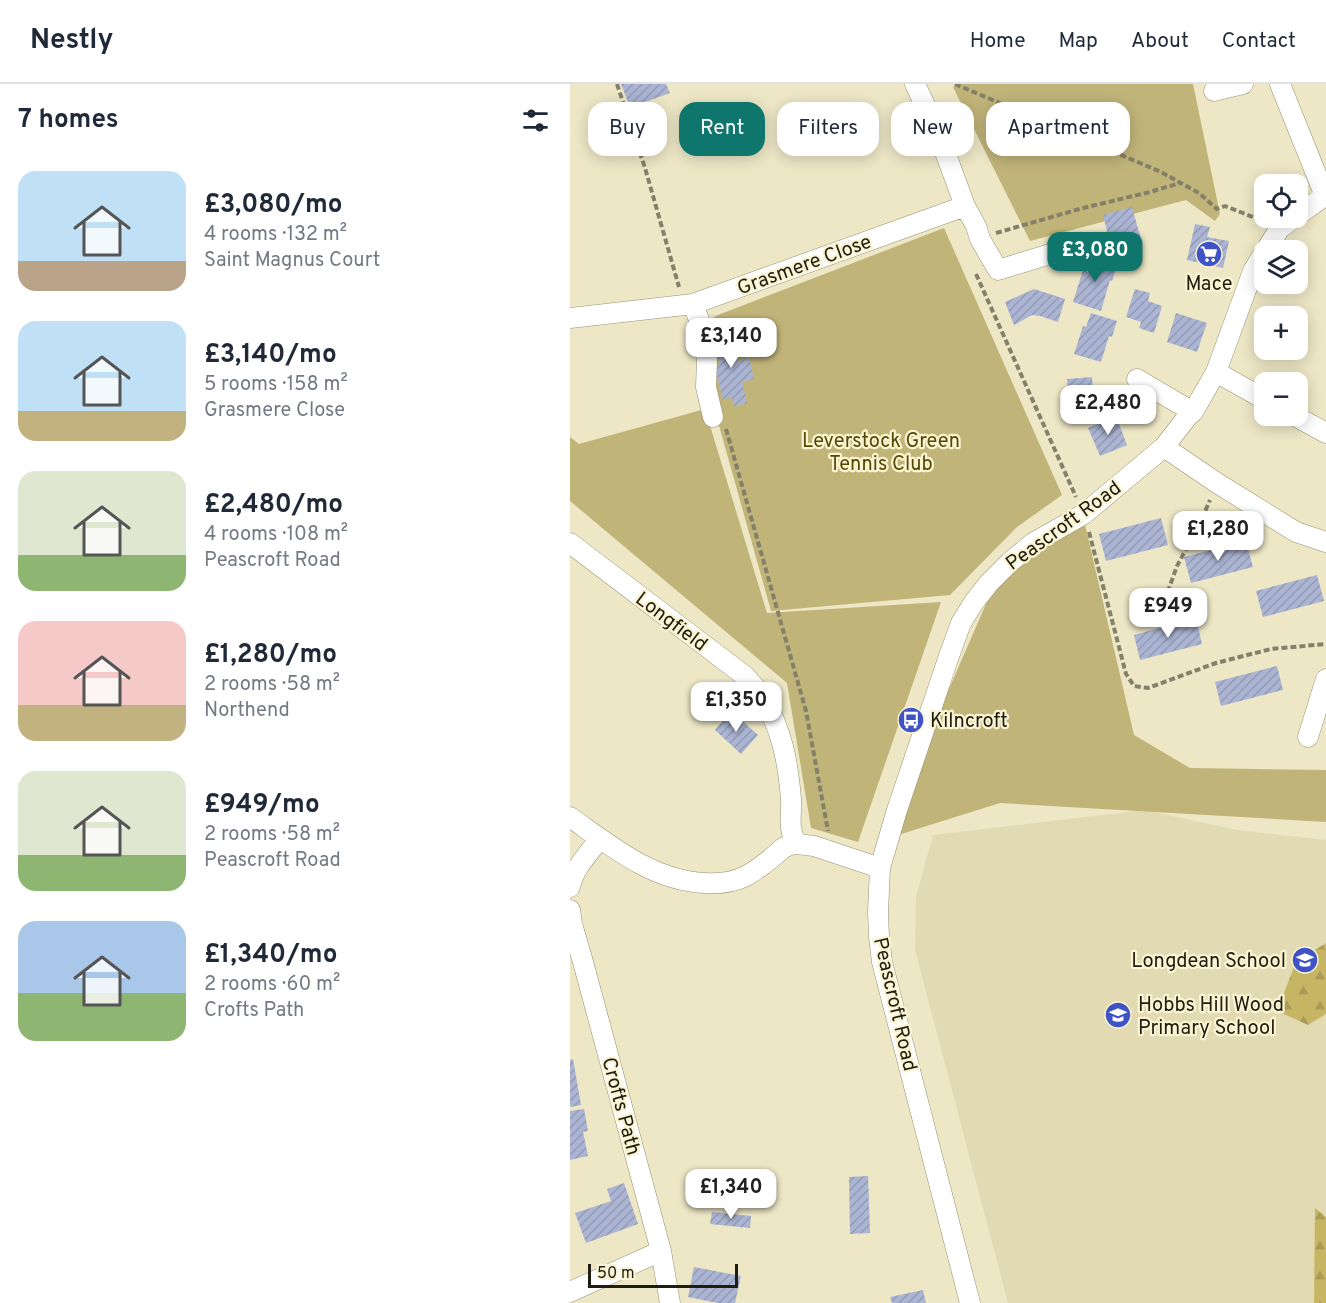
<!DOCTYPE html>
<html lang="en">
<head>
<meta charset="utf-8">
<style>
	:root { --surface:#fff; --page:#f6f6f7; --text:#1f2937; --muted:#747a83; --line:#e0e1e3; --accent:#0f766e }
	body { margin:0; font-family:Overpass,sans-serif; background:var(--page); color:var(--text); height:100vh; display:flex; flex-direction:column; font-size:22px; white-space:nowrap }
	* { box-sizing:border-box; margin:0 }
	p { font-size:20px; color:var(--muted) }
	.icon { flex:none; width:33px; height:33px; fill:none; stroke:currentColor; stroke-width:2; stroke-linecap:round; stroke-linejoin:round }
	.map { position:relative; flex:1; overflow:hidden }
	.drawer { display:flex; flex-direction:column; background:var(--surface); width:570px }
	.drawer>* { flex:none }
	.guide { position:absolute; left:18px; top:18px; width:570px; height:54px; display:flex; gap:12px }
	.tools { position:absolute; left:684px; top:90px; display:grid; gap:12px }
	.tools a { display:grid; place-items:center; width:54px; height:54px; border-radius:12px; background:var(--surface); box-shadow:0 3px 15px #0003; font-size:30px }
	.scale { position:absolute; left:18px; bottom:15px; width:150px; box-sizing:border-box; padding-left:6px; border:3px solid #1f1d11; border-top:0; font-size:16px; line-height:21px; white-space:nowrap; color:#1f1d11; -webkit-text-stroke:4px #faf4d2; paint-order:stroke }
	.price { position:absolute; translate:-50% -51px; padding:0 14px; border-radius:12px; background:#fff; color:#222; font-size:20px; line-height:39px; filter:drop-shadow(0 2px 3px #0008) }
	.price::after { content:''; position:absolute; left:50%; top:36px; width:18px; height:14px; margin-left:-9px; background:inherit; clip-path:polygon(0 0,100% 0,50% 100%) }
	.price.on { background:var(--accent); color:#fff }
	ul { padding:0; list-style:none }
	li { display:flex; align-items:center; gap:18px; height:150px; padding:0 18px }
	li span { display:grid; place-items:center; flex:none; width:168px; height:120px; border-radius:18px; color:#555 }
	li>.icon { margin-inline-start:auto }
	span .icon { width:72px; height:72px; fill:#fffc; stroke-width:1 }
	li b { font-size:26px }
	h2 { display:flex; justify-content:space-between; align-items:center; height:72px; padding:0 18px; font-size:26px }
	.tag { padding:0 21px; border-radius:18px; background:var(--surface); box-shadow:0 3px 15px #0003; font-size:21px; line-height:54px }
	.tag.on { background:var(--accent); color:#fff }
	header { display:flex; align-items:center; gap:36px; box-sizing:border-box; height:84px; padding:0 30px; background:var(--surface); border-bottom:2px solid var(--line) }
	header strong { font-size:28px }
	nav { display:flex; gap:33px; margin-inline-start:auto; font-size:21px }
	main { display:flex; flex:1; min-height:0 }
	.map>svg:first-child { display:block }
</style>
</head>
<body>
<header>
<strong>Nestly</strong>
<nav><a>Home</a><a>Map</a><a>About</a><a>Contact</a></nav>
</header>
<main>
<section class="drawer">
<h2>7 homes<svg class="icon" aria-label="filters" viewBox="0 0 24 24"><path d="M4 7h16M4 17h16"/><circle cx="9" cy="7" r="2"/><circle cx="15" cy="17" r="2"/></svg></h2>
<ul>
<li><span style="background:linear-gradient(#bfe0f5 75%,#b9a48a 0)"><svg class="icon" aria-label="home" viewBox="0 0 24 24"><path d="M3 11l9-7 9 7M6 9v11h12V9"/></svg></span><div><b>£3,080/mo</b><p>4 rooms · 132 m²</p><p>Saint Magnus Court</p></div></li>
<li><span style="background:linear-gradient(#bfe0f5 75%,#c2b280 0)"><svg class="icon" aria-label="home" viewBox="0 0 24 24"><path d="M3 11l9-7 9 7M6 9v11h12V9"/></svg></span><div><b>£3,140/mo</b><p>5 rooms · 158 m²</p><p>Grasmere Close</p></div></li>
<li><span style="background:linear-gradient(#dfe7d0 70%,#8fb573 0)"><svg class="icon" aria-label="home" viewBox="0 0 24 24"><path d="M3 11l9-7 9 7M6 9v11h12V9"/></svg></span><div><b>£2,480/mo</b><p>4 rooms · 108 m²</p><p>Peascroft Road</p></div></li>
<li><span style="background:linear-gradient(#f6c9c9 70%,#c2b280 0)"><svg class="icon" aria-label="home" viewBox="0 0 24 24"><path d="M3 11l9-7 9 7M6 9v11h12V9"/></svg></span><div><b>£1,280/mo</b><p>2 rooms · 58 m²</p><p>Northend</p></div></li>
<li><span style="background:linear-gradient(#dfe7d0 70%,#8fb573 0)"><svg class="icon" aria-label="home" viewBox="0 0 24 24"><path d="M3 11l9-7 9 7M6 9v11h12V9"/></svg></span><div><b>£949/mo</b><p>2 rooms · 58 m²</p><p>Peascroft Road</p></div></li>
<li><span style="background:linear-gradient(#a9c7e8 60%,#8fb573 0)"><svg class="icon" aria-label="home" viewBox="0 0 24 24"><path d="M3 11l9-7 9 7M6 9v11h12V9"/></svg></span><div><b>£1,340/mo</b><p>2 rooms · 60 m²</p><p>Crofts Path</p></div></li>
</ul>
</section>
<div class="map">
<svg width="756" height="1219" viewBox="0 0 756 1219">
	<defs>
		<pattern id="forest-firs" width="22" height="20" patternUnits="userSpaceOnUse" patternTransform="scale(1.5)"><rect width="22" height="20" fill="#c6b664"/><path d="M5 1l3.5 6h-7zM16 11l3.5 6h-7z" fill="#aa9c56"/></pattern>
		<pattern id="building-hatch" width="6" height="6" patternUnits="userSpaceOnUse" patternTransform="scale(1.5)"><rect width="6" height="6" fill="#abb5d3"/><path d="M-1 1l2-2M0 6l6-6M5 7l2-2" fill="none" stroke="#939bb4"/></pattern>
	</defs>
	<rect width="100%" height="100%" fill="#ede7c6"/>
	<path fill="#e2dab3" d="M 574,726 L 667,746 L 756,756 L 756,1219 L 438,1219 L 345,866 L 346,813 L 363,751 Z"/>
	<path fill="#c0b479" d="M 391,0 L 623,0 L 650,130 L 645,137 L 616,116 L 460,157 L 383,3 Z
		M 374,144 L 492,411 L 447,443 L 380,511 L 201,527 L 122,245 L 148,231 Z
		M 135,325 L 197,529 L 371,518 L 288,758 L 241,744 L 217,599 L 0,417 L 0,353 L 9,360 Z
		M 513,432 L 564,651 L 620,684 L 756,686 L 756,738 L 430,719 L 309,757 L 366,635 L 422,506 L 465,461 Z"/>
	<path fill="url(#forest-firs)" d="M 756,859 L 756,930 L 738,941 L 707,927 L 726,878 Z
		M 745,1124 L 756,1133 L 756,1219 L 744,1219 Z"/>
	<path fill="url(#building-hatch)" d="M 51,0 L 96,0 L 100,9 L 70,20 L 75,32 L 65,36 Z
		M 562,123 L 571,155 L 541,163 L 533,131 Z
		M 625,140 L 640,143 L 637,153 L 659,157 L 653,184 L 617,176 Z
		M 523,171 L 548,179 L 542,197 L 540,196 L 531,227 L 503,218 L 513,186 L 518,188 Z
		M 464,205 L 495,215 L 488,238 L 470,232 L 462,231 L 444,241 L 435,218 Z
		M 565,205 L 580,209 L 578,217 L 592,222 L 584,249 L 569,244 L 571,238 L 556,233 Z
		M 521,229 L 547,237 L 542,253 L 539,252 L 531,278 L 504,270 L 513,242 L 516,243 Z
		M 606,229 L 637,239 L 627,268 L 597,258 Z
		M 160,247 L 168,277 L 179,274 L 184,295 L 172,298 L 177,319 L 164,322 L 162,313 L 153,316 L 145,282 L 150,281 L 142,251 Z
		M 522,293 L 523,308 L 531,307 L 533,325 L 502,327 L 500,313 L 498,313 L 497,295 Z
		M 546,332 L 557,361 L 530,372 L 518,344 Z
		M 591,434 L 598,461 L 536,477 L 529,450 Z
		M 676,457 L 683,483 L 621,499 L 614,473 Z
		M 747,491 L 754,517 L 693,533 L 686,507 Z
		M 626,534 L 632,560 L 570,576 L 564,551 Z
		M 707,582 L 713,606 L 651,622 L 645,598 Z
		M 161,627 L 188,651 L 171,670 L 145,646 Z
		M 3,975 L 11,1021 L 0,1023 L 0,976 Z
		M 14,1025 L 18,1047 L 13,1048 L 18,1072 L 0,1076 L 0,1027 Z
		M 298,1092 L 300,1149 L 280,1150 L 279,1093 Z
		M 54,1099 L 68,1140 L 16,1159 L 5,1129 L 41,1117 L 37,1105 Z
		M 142,1128 L 181,1132 L 180,1144 L 140,1140 Z
		M 124,1183 L 171,1192 L 165,1219 L 147,1219 L 118,1213 Z
		M 353,1206 L 356,1219 L 322,1219 L 320,1213 Z"/>
	<g fill="none" stroke-linecap="round" stroke-linejoin="round">
		<defs>
			<path id="minor" d="M 345,0 L 368,49 L 395,122 L 406,142 L 410,155 L 428,186 L 490,167
				M 710,0 L 755,112
				M 644,7 L 673,0
				M 728,131 L 756,111
				M 696,166 L 710,144 L 724,134
				M 123,220 L 129,236 L 137,276 L 136,303 L 143,333
				M 0,234 L 123,220 L 395,122
				M 646,288 L 694,315
				M 567,295 L 623,328
				M 725,332 L 756,349
				M 594,363 L 647,399 L 726,448 L 756,458
				M 0,459 L 175,592 C 181,599 188,606 193,614 C 212,646 218,678 221,715 C 222,733 217,744 227,760
				M 738,653 L 756,595
				M 0,733 C 41,762 83,797 135,799 C 148,800 164,798 176,792 C 189,785 202,774 213,764 L 220,761 L 227,760 L 244,762 L 310,784
				M 0,803 C 4,784 18,770 30,755
				M 0,826 L 2,840 L 13,878 L 91,1167 L 100,1219
				M 0,1208 L 91,1167
				M 400,1219 L 312,878 L 309,853 L 308,828 L 310,784 L 327,726 L 379,572 L 391,539 L 404,518 L 419,499 L 440,478 L 463,459 L 514,430 L 594,363 L 618,332 L 623,328 L 646,288 L 683,187 L 694,169"/>
		</defs>
		<use href="#minor" stroke="#979173" stroke-width="21"/>
		<path stroke="#84806a" stroke-width="4" stroke-dasharray="6 3" stroke-linecap="butt" d="M 47,0 L 75,84 L 109,203
			M 385,0 L 591,88 L 629,109 L 647,125 L 655,122 L 693,137
			M 426,149 L 513,124 L 580,108 L 610,99
			M 406,190 L 506,413
			M 156,345 L 236,627 L 258,747
			M 519,448 L 556,590 L 564,602 L 578,604 L 646,579 L 701,565 L 756,560
			M 591,543 L 596,530 L 598,507 L 607,482 L 629,441 L 640,416"/>
		<use href="#minor" stroke="#fff" stroke-width="20"/>
	</g>
	<defs>
		<symbol id="supermarket-disc" viewBox="-11 -11 22 22"><circle r="9.5" fill="#4053c6" stroke="#faf4d2"/><path d="M-6-5.5h2.5l.6 2H6L4.5 2H-2.5L-4.4-4H-6ZM-1.5 3.2a1.3 1.3 0 1 0 .1 0ZM3 3.2a1.3 1.3 0 1 0 .1 0Z" fill="#fff"/></symbol>
		<symbol id="bus-disc" viewBox="-11 -11 22 22"><circle r="9.5" fill="#4053c6" stroke="#faf4d2"/><path d="M-5-6H5V4H4V6H2V4H-2V6H-4V4H-5ZM-3.5-4V0h7V-4ZM-3.5 1.2v1.5H-2V1.2ZM2 1.2v1.5H3.5V1.2Z" fill="#fff"/></symbol>
		<symbol id="school-disc" viewBox="-11 -11 22 22"><circle r="9.5" fill="#4053c6" stroke="#faf4d2"/><path d="M0-5L7-2L0 1L-7-2ZM-4 1L0 2.5L4 1V4Q0 6-4 4Z" fill="#fff"/></symbol>
	</defs>
	<g fill-rule="evenodd">
		<use href="#supermarket-disc" x="624" y="155" width="30" height="30"/>
		<use href="#bus-disc" x="326" y="621" width="30" height="30"/>
		<use href="#school-disc" x="720" y="861" width="30" height="30"/>
		<use href="#school-disc" x="533" y="916" width="30" height="30"/>
	</g>
	<g text-anchor="middle" stroke-width="4.5" stroke-linejoin="round" paint-order="stroke">
		<g font-size="20" fill="#1f1d11" stroke="#faf4d2">
			<text transform="translate(234 180) rotate(-20)" y="7">Grasmere Close</text>
			<text transform="translate(493 441) rotate(-36)" y="7">Peascroft Road</text>
			<text transform="translate(102 537) rotate(37)" y="7">Longfield</text>
			<text transform="translate(326 920) rotate(77)" y="7">Peascroft Road</text>
			<text transform="translate(52 1022) rotate(75)" y="7">Crofts Path</text>
		</g>
		<g font-size="20" fill="#1f1d11" stroke="#faf4d2" text-anchor="start">
			<text x="639" y="206" text-anchor="middle">Mace</text>
			<text x="360" y="643">Kilncroft</text>
			<text x="716" y="883" text-anchor="end">Longdean School</text>
			<text x="568" y="927">Hobbs Hill Wood<tspan x="568" dy="23">Primary School</tspan></text>
		</g>
		<g font-size="20" fill="#534804" stroke="#faf4d2">
			<text x="311" y="363">Leverstock Green<tspan x="311" dy="23">Tennis Club</tspan></text>
		</g>
	</g>
</svg>
<div class="tools">
<a><svg class="icon" aria-label="locate" viewBox="0 0 24 24"><circle cx="12" cy="12" r="6"/><path d="M12 2v4M12 18v4M2 12h4M18 12h4"/></svg></a>
<a><svg class="icon" aria-label="layers" viewBox="0 0 24 24"><path d="M12 4l9 5-9 5-9-5zM3 14l9 5 9-5"/></svg></a>
<a>+</a>
<a>−</a>
</div>
<div class="scale">50 m</div>
<b class="price on" style="left:525px;top:199px">£3,080</b>
<b class="price" style="left:161px;top:285px">£3,140</b>
<b class="price" style="left:538px;top:352px">£2,480</b>
<b class="price" style="left:648px;top:478px">£1,280</b>
<b class="price" style="left:598px;top:555px">£949</b>
<b class="price" style="left:166px;top:649px">£1,350</b>
<b class="price" style="left:161px;top:1136px">£1,340</b>
<div class="guide">
<a class="tag">Buy</a>
<a class="tag on">Rent</a>
<a class="tag">Filters</a>
<a class="tag">New</a>
<a class="tag">Apartment</a>
</div>
</div>
</main>
</body>
</html>
